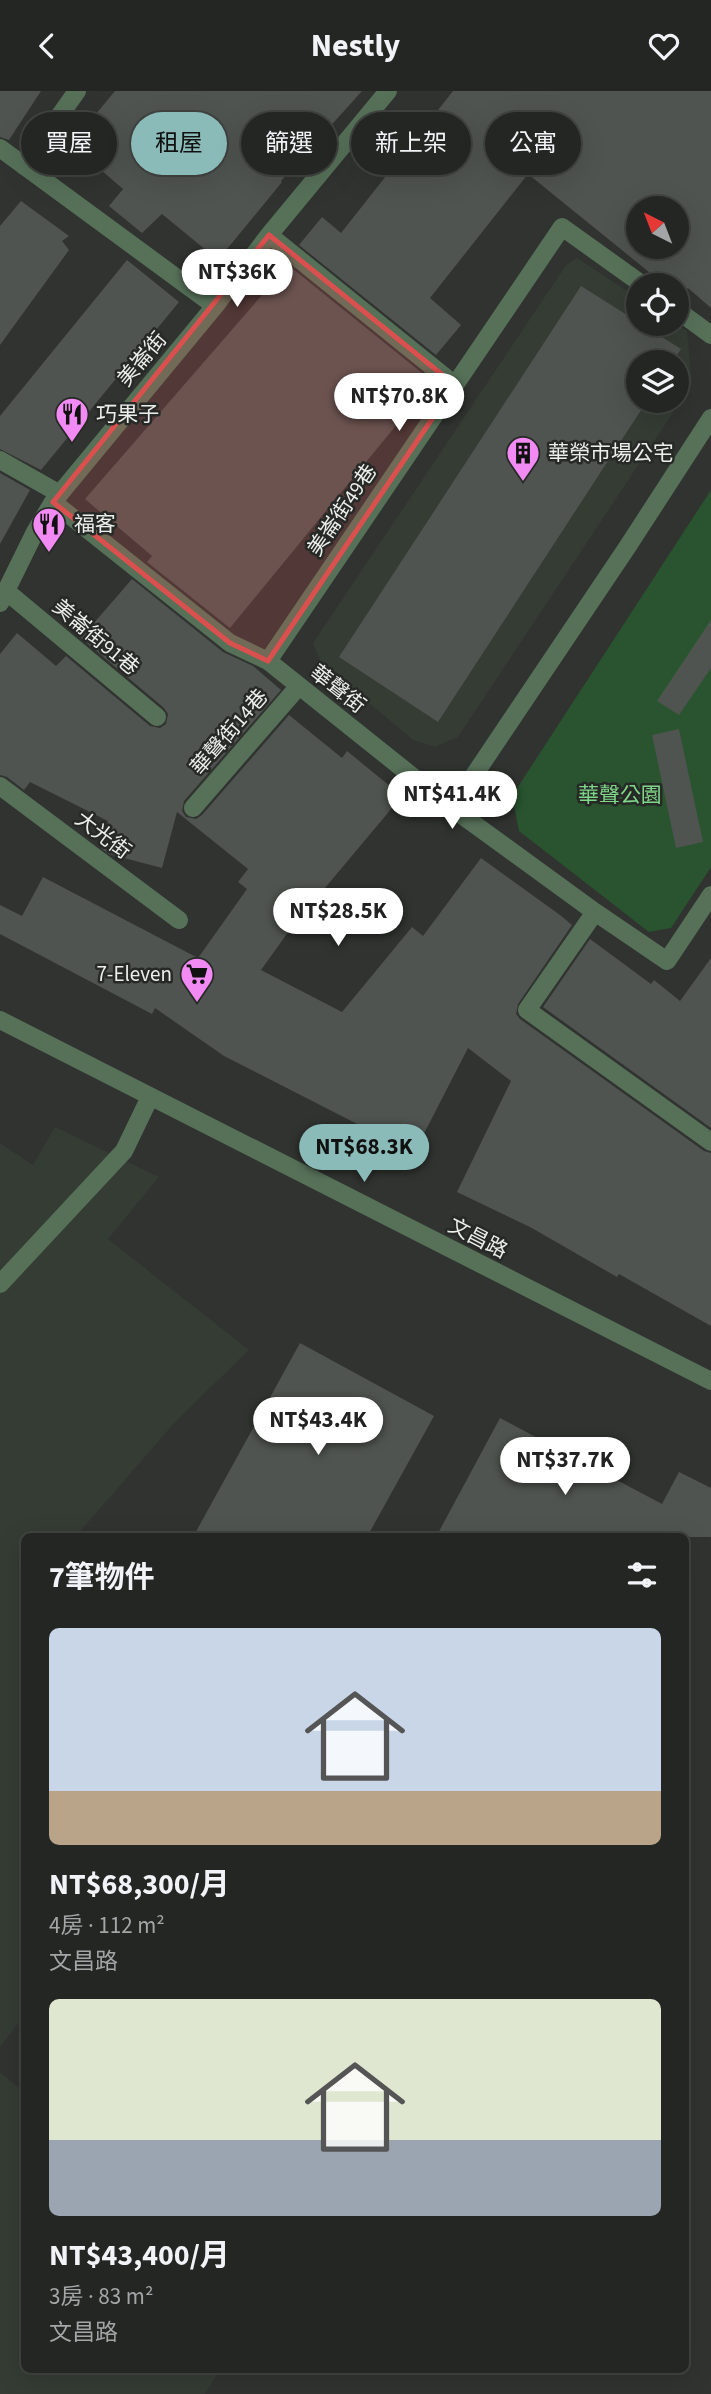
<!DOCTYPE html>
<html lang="zh-TW">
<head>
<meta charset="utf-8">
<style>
	:root { --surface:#242624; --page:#2c2e2c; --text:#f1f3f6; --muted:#a3a5a6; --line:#414341; --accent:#8bbbb9 }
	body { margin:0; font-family:"Source Sans 3","Noto Sans TC",sans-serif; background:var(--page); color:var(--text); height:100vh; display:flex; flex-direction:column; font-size:26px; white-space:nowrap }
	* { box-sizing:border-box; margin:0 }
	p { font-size:23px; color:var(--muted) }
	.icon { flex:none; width:38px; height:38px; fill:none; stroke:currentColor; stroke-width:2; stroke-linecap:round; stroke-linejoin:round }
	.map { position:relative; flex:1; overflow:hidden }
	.side { position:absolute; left:21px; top:1442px; width:668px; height:840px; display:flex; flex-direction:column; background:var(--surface); border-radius:10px; box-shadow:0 7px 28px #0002,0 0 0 2px var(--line) }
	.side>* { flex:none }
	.hud { position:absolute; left:21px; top:21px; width:670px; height:63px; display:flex; gap:14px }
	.needle { width:46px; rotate:318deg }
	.buttons { position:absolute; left:626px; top:105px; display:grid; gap:14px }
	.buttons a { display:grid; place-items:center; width:63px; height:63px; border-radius:50%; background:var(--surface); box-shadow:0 7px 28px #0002,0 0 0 2px var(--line); font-size:35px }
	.price { position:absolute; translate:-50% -60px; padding:0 16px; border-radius:24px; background:#fff; color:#222; font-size:23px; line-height:46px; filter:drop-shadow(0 2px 4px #0008) }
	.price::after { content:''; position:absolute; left:50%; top:42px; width:21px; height:16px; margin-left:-10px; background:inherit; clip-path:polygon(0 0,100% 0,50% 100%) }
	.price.on { background:var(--accent); color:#111 }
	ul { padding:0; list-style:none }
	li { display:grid; align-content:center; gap:14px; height:371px; padding:0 28px }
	li span { display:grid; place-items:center; height:217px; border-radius:10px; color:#555 }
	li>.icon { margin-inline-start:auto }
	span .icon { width:126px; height:126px; fill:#fffc; stroke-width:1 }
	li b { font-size:30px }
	h2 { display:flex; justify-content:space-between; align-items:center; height:84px; padding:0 28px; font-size:30px }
	.chip { padding:0 24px; border-radius:32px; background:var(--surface); box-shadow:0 7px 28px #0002,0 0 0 2px var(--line); font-size:24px; line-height:63px }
	.chip.on { background:var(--accent); color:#111 }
	header { display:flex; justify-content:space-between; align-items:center; height:91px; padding:0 28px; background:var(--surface); font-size:32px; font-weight:700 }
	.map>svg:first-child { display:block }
</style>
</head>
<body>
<header><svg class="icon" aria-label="back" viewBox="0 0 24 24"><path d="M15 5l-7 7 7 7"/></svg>Nestly<svg class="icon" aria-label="heart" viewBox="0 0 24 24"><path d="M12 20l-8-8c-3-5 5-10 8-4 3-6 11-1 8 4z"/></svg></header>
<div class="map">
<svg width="711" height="2303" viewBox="0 0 711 2303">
	<rect width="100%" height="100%" fill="#303330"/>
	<path fill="#343c34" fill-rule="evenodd" d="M 577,167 L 639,208 L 639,233 L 676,233 L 687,240 L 692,293 L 458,646 L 435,656 L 413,649 L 321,572 L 313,552 L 566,174 ZM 639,271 L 677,271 L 677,310 L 639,310 Z
		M 55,1036 L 159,1086 L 108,1148 L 249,1259 L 177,1329 L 76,1445 L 24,1446 L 24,1925 L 0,1956 L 0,1052 L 33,1074 Z
		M 0,1981 L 24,2001 L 24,2278 L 220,2279 L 205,2303 L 0,2303 Z"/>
	<path fill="#29542f" d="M 711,399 L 711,776 L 671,837 L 649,841 L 519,740 L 512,705 Z"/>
	<path fill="#505450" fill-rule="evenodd" d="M 0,0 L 41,0 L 9,49 L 0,46 Z
		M 115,0 L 362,0 L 281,90 L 282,91 L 218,169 L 162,123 L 142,142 L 109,115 L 123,98 L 71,53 Z
		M 453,0 L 711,0 L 711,217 L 688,197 L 680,207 L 677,205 L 677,194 L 665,194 L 528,83 L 430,207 L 461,234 L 436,264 L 299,154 L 322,126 L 341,142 ZM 639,117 L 677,117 L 677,156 L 639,156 Z
		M 21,110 L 69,145 L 62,150 L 69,159 L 0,254 L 0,135 Z
		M 127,169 L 179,211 L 41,379 L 0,358 L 0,325 Z
		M 288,174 L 422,282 L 419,285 L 430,293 L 230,537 L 147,471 L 152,465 L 85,408 Z
		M 581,195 L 681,258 L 672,271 L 639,271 L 639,310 L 647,310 L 438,631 L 339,566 Z
		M 0,382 L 30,399 L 0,453 Z
		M 132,488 L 223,561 L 253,575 L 281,599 L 184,710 L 182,720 L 186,726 L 196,728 L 202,724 L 289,624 L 342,667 L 347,660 L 402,705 L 289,840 L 261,879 L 342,921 L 412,836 L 423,845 L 481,767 L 560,824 L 572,834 L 518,913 L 516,923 L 520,928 L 704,1060 L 711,1062 L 711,1235 L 619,1183 L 617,1186 L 530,1136 L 457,1101 L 511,990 L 468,957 L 414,1062 L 224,965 L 155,917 L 152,923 L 0,843 L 0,814 L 22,825 L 43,786 L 198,867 L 247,798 L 238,791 L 248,778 L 177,721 L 162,777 L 109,763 L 101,757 L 108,730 L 30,691 L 24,699 L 7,686 L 0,684 L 0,563 L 17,542 L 56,575 L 66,565 L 150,635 L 160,637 L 166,633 L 168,623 L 164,617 L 81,547 Z
		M 711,529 L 711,577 L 679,624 L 657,610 Z
		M 679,638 L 703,751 L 676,757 L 652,644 Z
		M 590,848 L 651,893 L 654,889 L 680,910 L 711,867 L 711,1037 L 543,916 Z
		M 300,1252 L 434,1325 L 367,1446 L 193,1446 Z
		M 500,1327 L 662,1413 L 679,1381 L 711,1397 L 711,1446 L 436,1446 Z"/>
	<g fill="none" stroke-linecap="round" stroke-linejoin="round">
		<path stroke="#577159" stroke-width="18" d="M 24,75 L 77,0
			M 193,717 L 299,595"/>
		<path stroke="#577159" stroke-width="18" d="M 452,717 L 628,455 L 711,327"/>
		<path stroke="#577159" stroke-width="18" d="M 0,57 L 215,215
			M 269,144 L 455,294
			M 677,219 L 711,244
			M 0,369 L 60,403
			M 53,411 L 230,552 L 268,570 L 452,717 L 595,821 L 667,870 L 711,804
			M 6,500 L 157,626
			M 0,512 L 35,441 L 53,411 L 215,215 L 269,144 L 388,0
			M 268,570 L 562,136 L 643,194
			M 0,695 L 179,829
			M 595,821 L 527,919 L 711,1051
			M 0,929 L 711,1290
			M 0,1193 L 124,1060 L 150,1006"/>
	</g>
	<path fill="#da504f" fill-opacity="0.2" stroke="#da504f" stroke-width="5" stroke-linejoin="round" d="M 269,144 L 455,294 L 268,570 L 230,552 L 53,411 Z"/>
	<defs>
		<symbol id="restaurant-pin" viewBox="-11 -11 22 30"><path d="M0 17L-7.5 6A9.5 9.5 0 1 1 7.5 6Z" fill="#f28af3" stroke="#262926"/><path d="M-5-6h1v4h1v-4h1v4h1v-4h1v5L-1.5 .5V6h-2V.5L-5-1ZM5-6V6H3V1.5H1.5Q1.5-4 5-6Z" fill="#111"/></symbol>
		<symbol id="building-pin" viewBox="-11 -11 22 30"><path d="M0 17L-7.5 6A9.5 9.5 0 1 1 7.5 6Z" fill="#f28af3" stroke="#262926"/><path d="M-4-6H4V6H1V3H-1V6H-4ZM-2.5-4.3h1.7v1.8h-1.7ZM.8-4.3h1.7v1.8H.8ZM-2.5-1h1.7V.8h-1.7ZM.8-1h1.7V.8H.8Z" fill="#111"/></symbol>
		<symbol id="supermarket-pin" viewBox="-11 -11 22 30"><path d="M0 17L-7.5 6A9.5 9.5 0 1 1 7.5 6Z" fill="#f28af3" stroke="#262926"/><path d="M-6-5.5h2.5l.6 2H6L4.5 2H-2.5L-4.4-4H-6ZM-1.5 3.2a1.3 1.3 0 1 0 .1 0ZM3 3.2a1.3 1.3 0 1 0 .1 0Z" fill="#111"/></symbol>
	</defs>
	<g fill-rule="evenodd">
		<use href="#restaurant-pin" x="53" y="304" width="38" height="52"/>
		<use href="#building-pin" x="504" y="343" width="38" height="52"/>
		<use href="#restaurant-pin" x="30" y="414" width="38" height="52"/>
		<use href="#supermarket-pin" x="178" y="864" width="38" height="52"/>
	</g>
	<g text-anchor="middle" stroke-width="5" stroke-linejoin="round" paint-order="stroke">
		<g font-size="21" fill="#ebeeeb" stroke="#262926">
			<text transform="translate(142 268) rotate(-50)" y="7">美崙街</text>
			<text transform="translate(342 419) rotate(-56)" y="7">美崙街49巷</text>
			<text transform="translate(96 546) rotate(40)" y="7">美崙街91巷</text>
			<text transform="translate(338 598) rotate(38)" y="7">華聲街</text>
			<text transform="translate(229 641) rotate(-49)" y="7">華聲街14巷</text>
			<text transform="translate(103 744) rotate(37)" y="7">大光街</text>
			<text transform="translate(478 1147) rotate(27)" y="7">文昌路</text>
		</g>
		<g font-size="21" fill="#ebeeeb" stroke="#262926" text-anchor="start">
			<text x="96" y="330">巧果子</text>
			<text x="548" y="369">華榮市場公宅</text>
			<text x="74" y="440">福客</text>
			<text x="172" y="890" text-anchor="end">7-Eleven</text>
		</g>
		<g font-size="21" fill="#7fd78a" stroke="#262926">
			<text x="620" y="711">華聲公園</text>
		</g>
	</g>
</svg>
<div class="buttons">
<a><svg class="needle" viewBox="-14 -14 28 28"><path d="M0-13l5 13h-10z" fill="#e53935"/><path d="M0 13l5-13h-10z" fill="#a3a5a6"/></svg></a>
<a><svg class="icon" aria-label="locate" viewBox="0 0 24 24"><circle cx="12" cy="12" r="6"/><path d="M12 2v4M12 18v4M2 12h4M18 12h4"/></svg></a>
<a><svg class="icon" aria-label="layers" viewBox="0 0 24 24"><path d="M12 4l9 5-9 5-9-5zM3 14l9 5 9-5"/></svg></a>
</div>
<b class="price" style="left:237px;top:218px">NT$36K</b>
<b class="price" style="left:399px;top:342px">NT$70.8K</b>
<b class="price" style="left:452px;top:740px">NT$41.4K</b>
<b class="price" style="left:338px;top:857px">NT$28.5K</b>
<b class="price on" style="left:364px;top:1093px">NT$68.3K</b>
<b class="price" style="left:318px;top:1366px">NT$43.4K</b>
<b class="price" style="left:565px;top:1406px">NT$37.7K</b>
<div class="hud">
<a class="chip">買屋</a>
<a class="chip on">租屋</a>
<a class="chip">篩選</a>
<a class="chip">新上架</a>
<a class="chip">公寓</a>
</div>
<section class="side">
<h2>7筆物件<svg class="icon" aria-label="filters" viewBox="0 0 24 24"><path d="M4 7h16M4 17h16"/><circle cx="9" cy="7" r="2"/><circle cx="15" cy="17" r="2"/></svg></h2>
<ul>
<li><span style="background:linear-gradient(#c9d6e8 75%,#b9a48a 0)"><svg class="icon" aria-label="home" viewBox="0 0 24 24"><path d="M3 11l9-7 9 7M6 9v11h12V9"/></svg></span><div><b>NT$68,300/月</b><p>4房 · 112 m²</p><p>文昌路</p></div></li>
<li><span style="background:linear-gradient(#dfe7d0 65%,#9aa5b1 0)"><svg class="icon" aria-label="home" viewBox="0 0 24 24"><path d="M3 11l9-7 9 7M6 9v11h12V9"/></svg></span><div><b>NT$43,400/月</b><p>3房 · 83 m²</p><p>文昌路</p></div></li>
</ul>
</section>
</div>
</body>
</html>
